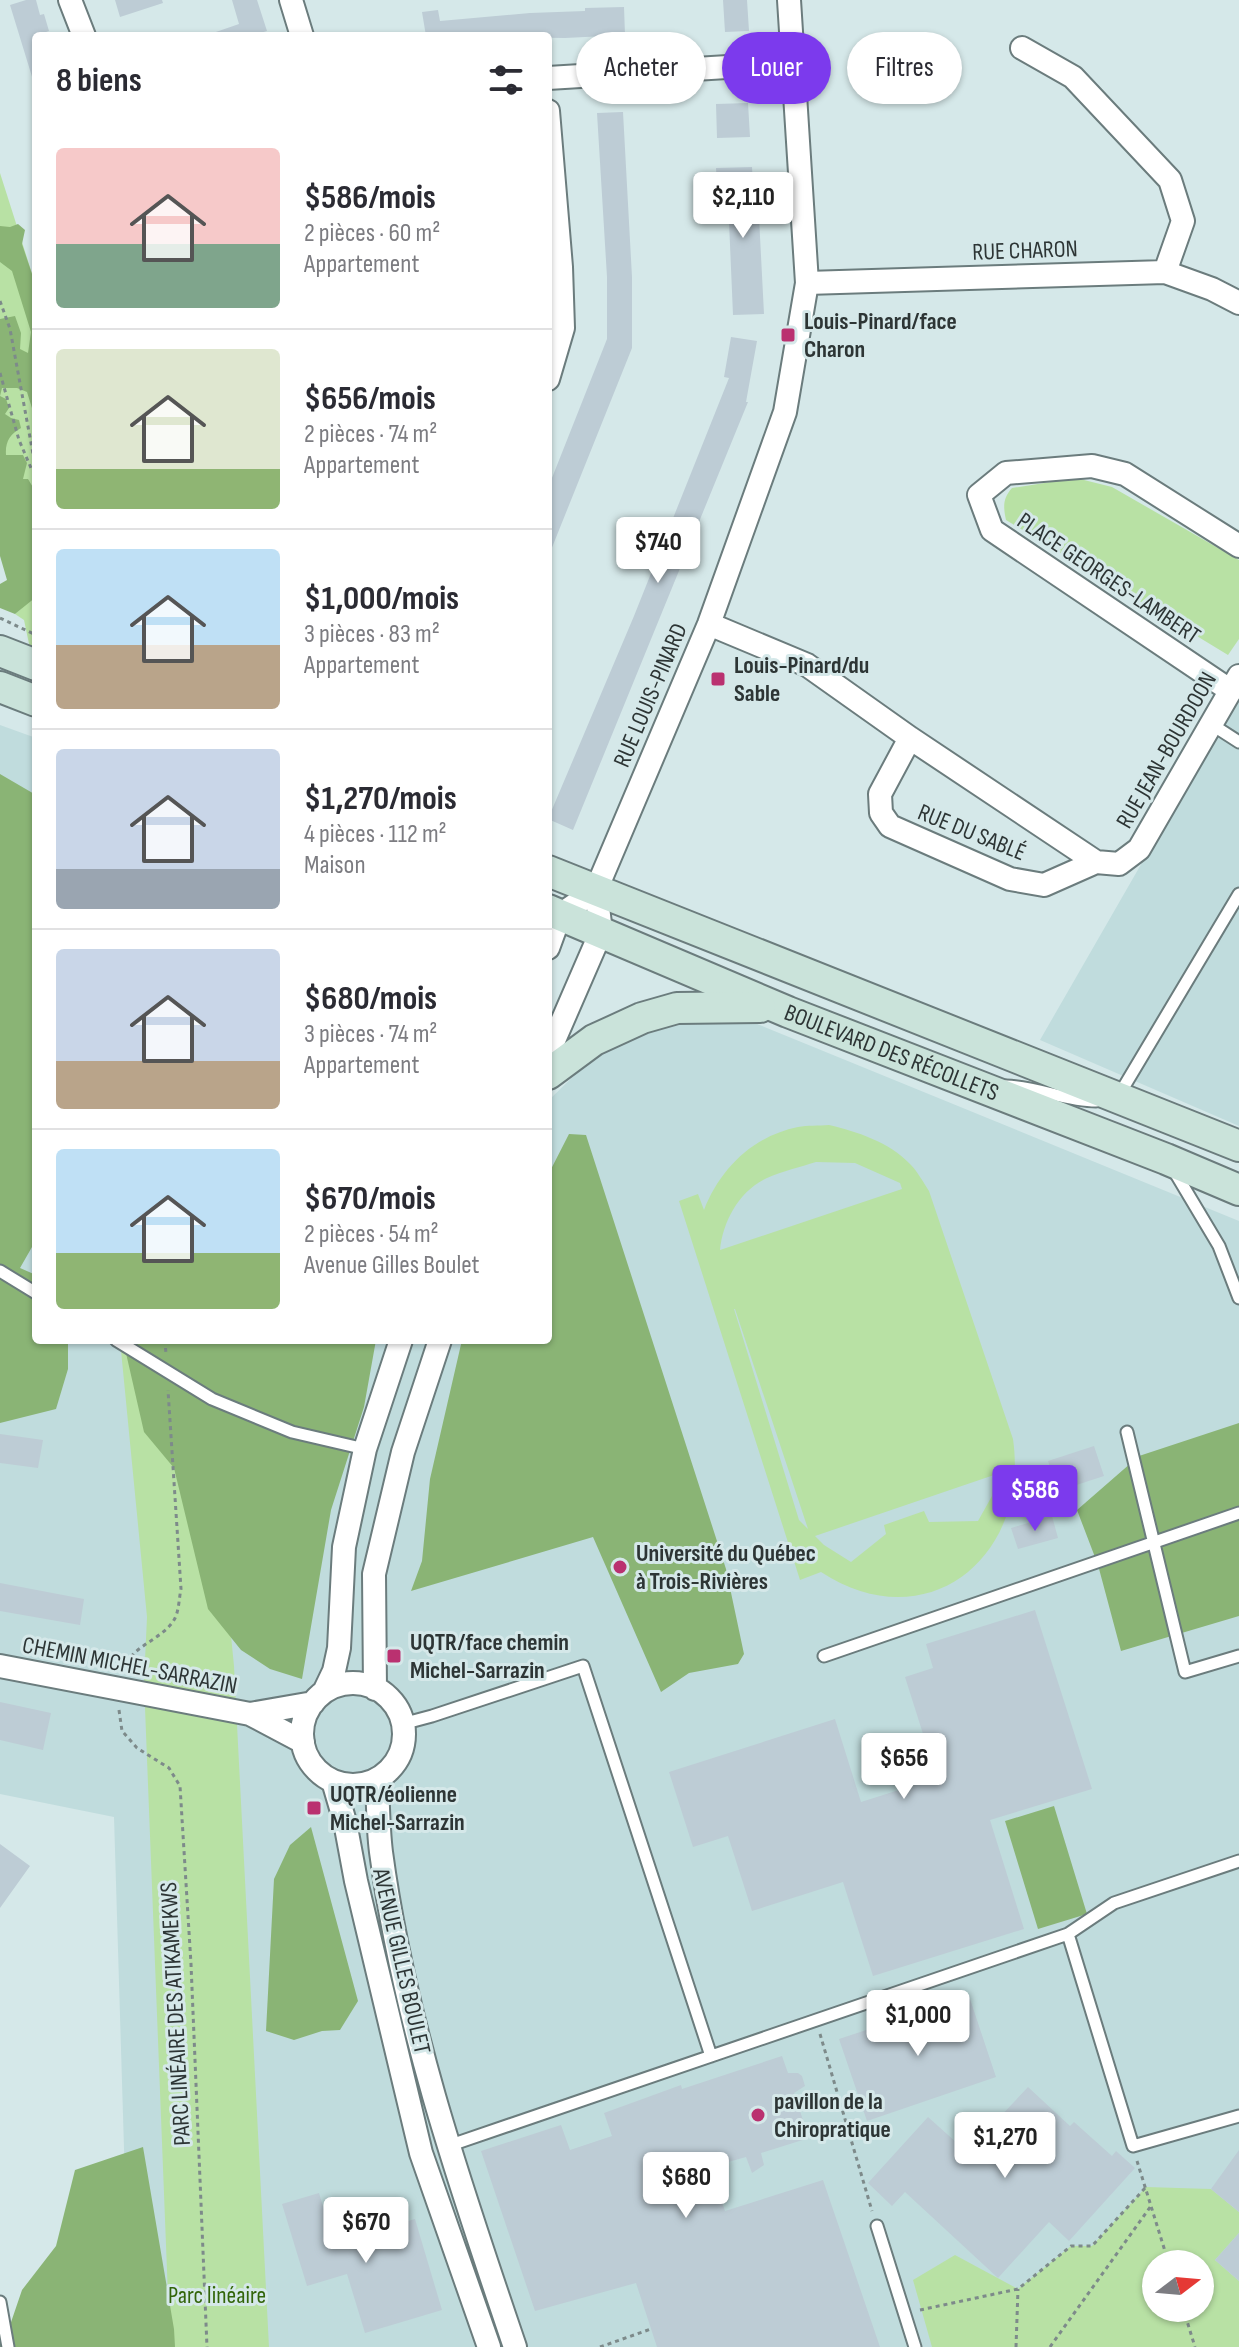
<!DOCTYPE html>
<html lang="fr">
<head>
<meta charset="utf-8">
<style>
	:root { --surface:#fff; --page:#f7f7f7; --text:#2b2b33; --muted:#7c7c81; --line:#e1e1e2; --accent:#7c3aed }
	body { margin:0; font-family:"Sofia Sans Condensed",sans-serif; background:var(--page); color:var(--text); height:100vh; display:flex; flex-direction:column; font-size:30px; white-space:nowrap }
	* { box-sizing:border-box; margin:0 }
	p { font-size:26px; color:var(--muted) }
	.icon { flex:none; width:44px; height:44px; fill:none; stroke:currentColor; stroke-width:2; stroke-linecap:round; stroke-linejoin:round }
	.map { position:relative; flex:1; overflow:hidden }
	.sheet { position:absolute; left:32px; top:32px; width:520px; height:1312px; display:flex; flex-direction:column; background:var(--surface); border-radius:8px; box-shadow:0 2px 6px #0004 }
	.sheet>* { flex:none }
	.guide { position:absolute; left:576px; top:32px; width:542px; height:72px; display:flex; gap:16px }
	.needle { width:52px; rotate:74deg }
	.tools { position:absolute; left:1142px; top:2250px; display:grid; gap:16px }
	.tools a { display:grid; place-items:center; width:72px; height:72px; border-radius:50%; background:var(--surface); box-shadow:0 2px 6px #0004; font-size:40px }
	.price { position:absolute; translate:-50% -68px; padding:0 18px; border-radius:8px; background:#fff; color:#222; font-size:26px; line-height:52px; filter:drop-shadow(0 2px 4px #0008) }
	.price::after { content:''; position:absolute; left:50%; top:48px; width:24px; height:18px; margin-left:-12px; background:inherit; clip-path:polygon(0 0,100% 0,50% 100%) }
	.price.on { background:var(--accent); color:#fff }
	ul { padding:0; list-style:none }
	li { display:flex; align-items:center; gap:24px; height:200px; padding:0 24px }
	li+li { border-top:2px solid var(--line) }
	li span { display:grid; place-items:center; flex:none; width:224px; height:160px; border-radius:8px; color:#555 }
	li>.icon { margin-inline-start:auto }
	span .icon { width:96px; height:96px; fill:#fffc; stroke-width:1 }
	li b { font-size:34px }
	h2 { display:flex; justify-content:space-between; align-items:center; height:96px; padding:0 24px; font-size:34px }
	.chip { padding:0 28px; border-radius:36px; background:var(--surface); box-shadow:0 2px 6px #0004; font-size:28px; line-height:72px }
	.chip.on { background:var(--accent); color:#fff }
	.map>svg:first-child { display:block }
</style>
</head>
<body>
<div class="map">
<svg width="1239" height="2347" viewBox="0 0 1239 2347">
	<rect width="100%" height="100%" fill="#d5e8e9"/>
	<path fill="#c0dcdd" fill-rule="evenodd" d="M 1239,694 L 1239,1126 L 1040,1040 Z
		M 0,725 L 36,738 L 36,1340 L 548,1340 L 548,1101 L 589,1061 L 652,1029 L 692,1023 L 750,1021 L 1239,1221 L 1239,2347 L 130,2347 L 114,1817 L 0,1794 ZM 1156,2264 L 1200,2264 L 1200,2308 L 1156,2308 Z"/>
	<path fill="#b8e1a4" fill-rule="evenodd" d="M 0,173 L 36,286 L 36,677 L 24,620 L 15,614 L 22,608 L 0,500 Z
		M 1076,478 L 1112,487 L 1239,560 L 1239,639 L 1228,655 L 1006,520 C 1003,506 1003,498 1012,488 Z
		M 829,1125 C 858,1132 889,1142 910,1164 C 918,1172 923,1182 929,1191 L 1013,1439 C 1030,1558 926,1641 821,1572 L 800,1580 L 679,1201 L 698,1194 L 704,1210 C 720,1169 753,1136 798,1127 C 807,1125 819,1126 829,1125 ZM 816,1162 L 855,1163 L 900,1183 L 902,1189 L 720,1250 C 723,1221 739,1191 767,1178 C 783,1171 800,1167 816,1162 ZM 734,1309 L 735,1309 L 808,1529 L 799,1520 ZM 994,1475 L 992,1496 L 978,1521 L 929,1522 L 924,1511 L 884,1525 L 886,1534 L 851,1562 L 824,1545 L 815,1536 Z
		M 120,1340 L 202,1340 L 234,1666 L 269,2347 L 170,2347 L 144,1682 L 147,1617 Z
		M 1146,2187 L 1211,2189 L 1239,2212 L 1239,2233 L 1215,2260 L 1239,2281 L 1239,2347 L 932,2347 L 913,2280 L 955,2255 L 1018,2289 L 1071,2246 L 1092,2246 ZM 1156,2264 L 1200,2264 L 1200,2308 L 1156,2308 Z"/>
	<path fill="#8ab475" d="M 18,224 L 25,230 L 22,244 L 36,286 L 36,421 L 27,392 L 17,388 L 2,388 L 0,396 L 6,399 L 9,408 L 5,414 L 11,418 L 19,420 L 21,428 C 10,434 5,442 6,455 L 23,455 L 27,463 L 23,479 L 28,479 L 34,489 L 36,501 L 36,597 L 15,614 L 0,608 L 0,584 L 7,580 L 0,556 L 0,319 L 15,316 L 21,333 L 20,349 L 28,353 L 31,332 L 12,271 L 0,262 L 0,226 L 10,227 Z
		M 0,774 L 36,795 L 36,1240 L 20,1268 L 36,1275 L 36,1340 L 68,1340 L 68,1369 L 56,1409 L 0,1423 Z
		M 569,1134 L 586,1135 L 726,1569 L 744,1654 L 738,1664 L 689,1673 L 661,1692 L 593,1537 L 411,1591 L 422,1561 L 430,1479 L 462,1340 L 548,1340 L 548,1175 Z
		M 123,1340 L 376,1340 L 364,1407 L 331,1510 L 302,1679 L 270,1669 L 241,1650 L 208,1609 L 174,1468 L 144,1432 Z
		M 1239,1423 L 1239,1616 L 1121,1651 L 1098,1565 L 1077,1510 L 1139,1456 Z
		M 1054,1806 L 1087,1914 L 1038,1929 L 1005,1821 Z
		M 311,1827 L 358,2001 L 340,2030 L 322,2031 L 294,2040 L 266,2031 L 274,1879 L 290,1845 Z
		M 143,2147 L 174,2329 L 175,2347 L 0,2347 L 0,2334 L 8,2331 L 22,2290 L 56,2246 L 75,2170 Z"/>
	<path fill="#bdccd5" d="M 26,0 L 36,0 L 40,15 L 44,14 L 49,31 L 46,32 L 47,36 L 36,36 L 36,79 L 33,80 L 10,5 Z
		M 115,0 L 162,0 L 163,3 L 120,17 Z
		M 232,0 L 257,0 L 267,31 L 250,36 L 213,36 L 213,33 L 239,24 Z
		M 723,0 L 747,0 L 749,31 L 725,32 Z
		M 624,7 L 625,35 L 565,38 L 426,36 L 422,12 L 438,10 L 440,21 L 530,13 L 585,11 L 585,8 Z
		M 748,103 L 750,137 L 717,138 L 716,104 Z
		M 623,112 L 632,277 L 632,348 L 549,555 L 548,488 L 607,339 L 607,277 L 597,113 Z
		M 752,167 L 755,217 L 759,217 L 764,314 L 733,315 L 728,198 L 718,199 L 716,168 Z
		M 731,337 L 757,341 L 746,402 L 748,402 L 573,830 L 548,819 L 634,616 L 729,378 L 724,377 Z
		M 0,1434 L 43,1440 L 38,1468 L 0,1463 Z
		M 1094,1446 L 1104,1476 L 1058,1491 L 1048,1461 Z
		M 1052,1516 L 1058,1538 L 1018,1549 L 1011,1528 Z
		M 0,1583 L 84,1599 L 80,1625 L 0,1611 Z
		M 1035,1610 L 1092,1789 L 990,1820 L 1024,1929 L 873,1976 L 843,1882 L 752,1911 L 728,1836 L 693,1847 L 669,1772 L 835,1719 L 861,1802 L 937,1778 L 905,1677 L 933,1668 L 926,1644 Z
		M 0,1702 L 51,1713 L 43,1750 L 0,1740 Z
		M 0,1844 L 30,1866 L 0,1908 Z
		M 969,1996 L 996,2077 L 867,2121 L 839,2039 Z
		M 782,2056 L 788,2073 L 798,2073 L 802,2076 L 805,2086 L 794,2093 L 809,2138 L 761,2153 L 764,2165 L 752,2173 L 746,2157 L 710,2167 L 725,2211 L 823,2180 L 880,2347 L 657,2347 L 636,2283 L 535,2311 L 481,2151 L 561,2125 L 570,2150 L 612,2136 L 604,2113 L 681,2085 L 682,2089 Z
		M 1028,2087 L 1070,2126 L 1074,2122 L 1112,2156 L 1116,2151 L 1135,2168 L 1069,2241 L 1049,2222 L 998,2278 L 905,2192 L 892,2206 L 868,2183 L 928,2117 L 967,2152 Z
		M 1239,2150 L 1239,2212 L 1211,2189 Z
		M 319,2193 L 334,2243 L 415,2219 L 442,2310 L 365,2333 L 347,2274 L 307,2286 L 282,2204 Z
		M 1239,2233 L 1239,2281 L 1215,2260 Z"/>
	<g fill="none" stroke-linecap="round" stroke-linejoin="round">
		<defs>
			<path id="lane" d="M 1211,724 L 1239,742
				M 1006,1086 C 1037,1087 1066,1101 1096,1101
				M 1119,1095 L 1239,894
				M 1173,1169 L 1219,1246 L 1239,1298
				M 0,1271 L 36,1293
				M 116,1340 L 212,1399 L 292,1432 L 365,1449
				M 1127,1432 L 1185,1672 L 1239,1656
				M 824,1656 L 1239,1513
				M 402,1724 L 432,1716 L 583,1666 L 711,2056
				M 1068,1934 L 1114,1903 L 1239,1861
				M 448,2146 L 1068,1934 L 1133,2146 L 1239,2116
				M 877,2226 L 915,2347
				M 0,2302 L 8,2347"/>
			<path id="street" d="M 70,0 L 84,36
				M 291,0 L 302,36
				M 1022,48 L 1073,77 L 1170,180 L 1183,221 L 1165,272
				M 548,78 L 794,63
				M 548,111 L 561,267 L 563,328 L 548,379
				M 807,283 L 1165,272 L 1212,289 L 1239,303
				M 709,624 L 807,665 L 910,738 L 1096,862 L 1119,864 L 1139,849 L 1239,676
				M 1231,691 L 992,530 L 979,495 L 1006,473 L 1092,466 L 1125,474 L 1239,546
				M 910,738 L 880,794 L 881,813 L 890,826 L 1010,879 L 1044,885 L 1096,862
				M 548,948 L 560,915 L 596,890
				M 548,1054 L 601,932 L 596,890 L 709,624 L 785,412 L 807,283 L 789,0
				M 0,1666 L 250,1714
				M302 1734a51 51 0 1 1 102 0a51 51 0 1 1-102 0Z
				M 375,1689 L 374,1574 L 403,1452 L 440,1340
				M 324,1692 L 334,1671 L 339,1648 L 344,1547 L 365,1449 L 401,1340
				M 303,1742 L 250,1714 L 313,1703
				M 377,1779 C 378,1803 378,1828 381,1852 C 404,2023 460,2185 515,2347
				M 333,1781 L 345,1822 L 356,1881 L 421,2153 L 489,2347"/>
			<g id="secondary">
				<path d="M 0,651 L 36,665"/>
				<path d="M 0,687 L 36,701"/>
				<path d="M 548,871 L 1239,1146"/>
				<path id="s1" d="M 548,910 L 788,1012 L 1166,1159 L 1239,1190"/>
				<path d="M 548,1074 L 594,1040 L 642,1018 L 677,1008 L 760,1007"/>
			</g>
		</defs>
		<use href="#lane" stroke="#6b7c7d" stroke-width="15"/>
		<use href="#street" stroke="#6b7c7d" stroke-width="26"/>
		<use href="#secondary" stroke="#6b7c7d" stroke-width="34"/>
		<path stroke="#7d8a8a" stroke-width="3" stroke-dasharray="4 4" stroke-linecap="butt" d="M 0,301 L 10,329 L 36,470
			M 0,373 L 19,440 L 31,468 L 35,469
			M 0,618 L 36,635
			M 165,1340 L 166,1355
			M 124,1671 C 129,1646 161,1641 174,1620 C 179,1612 179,1598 181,1589 L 168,1390
			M 119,1710 L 122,1731 L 137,1748 L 169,1768 L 180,1786 L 191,1964 L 207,2347
			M 820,2034 L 872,2211
			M 1137,2161 L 1169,2264
			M 1183,2308 L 1195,2347
			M 920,2310 L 1018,2289 L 1071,2246 L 1092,2246 L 1146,2187
			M 600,2347 L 651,2329
			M 1016,2347 L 1018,2289
			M 1050,2347 L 1151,2206"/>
		<use href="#lane" stroke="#fff" stroke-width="11"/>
		<use href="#street" stroke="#fff" stroke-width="22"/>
		<use href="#secondary" stroke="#cae3da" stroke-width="30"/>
	</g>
	<g fill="#ba3170" stroke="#d5e8e9" stroke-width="3">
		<rect x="780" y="327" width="16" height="16" rx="4"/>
		<rect x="710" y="671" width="16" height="16" rx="4"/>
		<circle cx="620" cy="1567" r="8"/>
		<rect x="386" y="1648" width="16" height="16" rx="4"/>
		<rect x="306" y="1800" width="16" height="16" rx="4"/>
		<circle cx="758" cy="2115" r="8"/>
	</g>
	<g text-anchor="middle" stroke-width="6" stroke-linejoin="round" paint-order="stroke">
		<g font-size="24" fill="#2d3535" stroke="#d5e8e9">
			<text transform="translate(1025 250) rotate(-2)" y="8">RUE CHARON</text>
			<text transform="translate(1109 578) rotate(34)" y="8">PLACE GEORGES-LAMBERT</text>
			<text transform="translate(650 695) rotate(-67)" y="8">RUE LOUIS-PINARD</text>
			<text transform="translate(1166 750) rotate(-60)" y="8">RUE JEAN-BOURDOON</text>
			<text transform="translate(972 832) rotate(22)" y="8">RUE DU SABLÉ</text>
			<text dy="8" stroke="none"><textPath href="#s1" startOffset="372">BOULEVARD DES RÉCOLLETS</textPath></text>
			<text transform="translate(130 1665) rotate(11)" y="8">CHEMIN MICHEL-SARRAZIN</text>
			<text transform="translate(402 1961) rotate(77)" y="8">AVENUE GILLES BOULET</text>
			<text transform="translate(175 2014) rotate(-93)" y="8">PARC LINÉAIRE DES ATIKAMEKWS</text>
		</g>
		<g font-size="24" font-weight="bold" fill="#2d3535" stroke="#d5e8e9" text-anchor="start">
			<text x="804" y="329">Louis-Pinard/face<tspan x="804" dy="28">Charon</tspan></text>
			<text x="734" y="673">Louis-Pinard/du<tspan x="734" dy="28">Sable</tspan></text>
			<text x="636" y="1561">Université du Québec<tspan x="636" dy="28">à Trois-Rivières</tspan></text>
			<text x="410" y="1650">UQTR/face chemin<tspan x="410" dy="28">Michel-Sarrazin</tspan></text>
			<text x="330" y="1802">UQTR/éolienne<tspan x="330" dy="28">Michel-Sarrazin</tspan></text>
			<text x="774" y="2109">pavillon de la<tspan x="774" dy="28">Chiropratique</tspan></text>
		</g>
		<g font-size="24" fill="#32650a" stroke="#d5e8e9">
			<text x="217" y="2303">Parc linéaire</text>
		</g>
	</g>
</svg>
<div class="tools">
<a><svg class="needle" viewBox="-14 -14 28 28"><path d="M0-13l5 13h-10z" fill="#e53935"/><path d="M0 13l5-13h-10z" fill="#7c7c81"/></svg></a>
</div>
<b class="price" style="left:743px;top:240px">$2,110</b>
<b class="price" style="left:658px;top:585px">$740</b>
<b class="price on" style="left:1035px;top:1533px">$586</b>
<b class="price" style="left:904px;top:1801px">$656</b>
<b class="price" style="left:918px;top:2058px">$1,000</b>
<b class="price" style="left:1005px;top:2180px">$1,270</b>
<b class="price" style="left:686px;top:2220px">$680</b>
<b class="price" style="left:366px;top:2265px">$670</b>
<div class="guide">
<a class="chip">Acheter</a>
<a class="chip on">Louer</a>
<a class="chip">Filtres</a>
</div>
<section class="sheet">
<h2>8 biens<svg class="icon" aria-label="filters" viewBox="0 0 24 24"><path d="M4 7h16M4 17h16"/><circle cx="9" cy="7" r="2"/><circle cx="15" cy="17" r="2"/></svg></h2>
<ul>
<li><span style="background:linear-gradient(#f6c9c9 60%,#7fa58c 0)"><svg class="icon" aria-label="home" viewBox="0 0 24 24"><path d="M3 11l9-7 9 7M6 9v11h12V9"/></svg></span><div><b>$586/mois</b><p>2 pièces · 60 m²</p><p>Appartement</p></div></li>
<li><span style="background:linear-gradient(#dfe7d0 75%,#8fb573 0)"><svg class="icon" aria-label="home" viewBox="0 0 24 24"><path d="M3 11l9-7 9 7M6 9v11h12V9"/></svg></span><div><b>$656/mois</b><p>2 pièces · 74 m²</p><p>Appartement</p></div></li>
<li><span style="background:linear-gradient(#bfe0f5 60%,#b9a48a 0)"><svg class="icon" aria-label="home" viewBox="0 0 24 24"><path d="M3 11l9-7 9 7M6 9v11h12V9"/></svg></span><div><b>$1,000/mois</b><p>3 pièces · 83 m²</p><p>Appartement</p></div></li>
<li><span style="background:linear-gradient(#c9d6e8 75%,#9aa5b1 0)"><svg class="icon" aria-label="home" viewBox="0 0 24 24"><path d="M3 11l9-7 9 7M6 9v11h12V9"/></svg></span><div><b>$1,270/mois</b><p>4 pièces · 112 m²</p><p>Maison</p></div></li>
<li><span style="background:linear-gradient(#c9d6e8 70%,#b9a48a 0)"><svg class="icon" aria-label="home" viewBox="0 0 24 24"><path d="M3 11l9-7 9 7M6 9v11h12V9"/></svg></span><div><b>$680/mois</b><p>3 pièces · 74 m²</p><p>Appartement</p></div></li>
<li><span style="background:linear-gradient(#bfe0f5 65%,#8fb573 0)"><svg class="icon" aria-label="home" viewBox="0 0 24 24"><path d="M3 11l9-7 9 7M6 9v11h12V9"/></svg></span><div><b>$670/mois</b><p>2 pièces · 54 m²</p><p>Avenue Gilles Boulet</p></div></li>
</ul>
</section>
</div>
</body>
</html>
